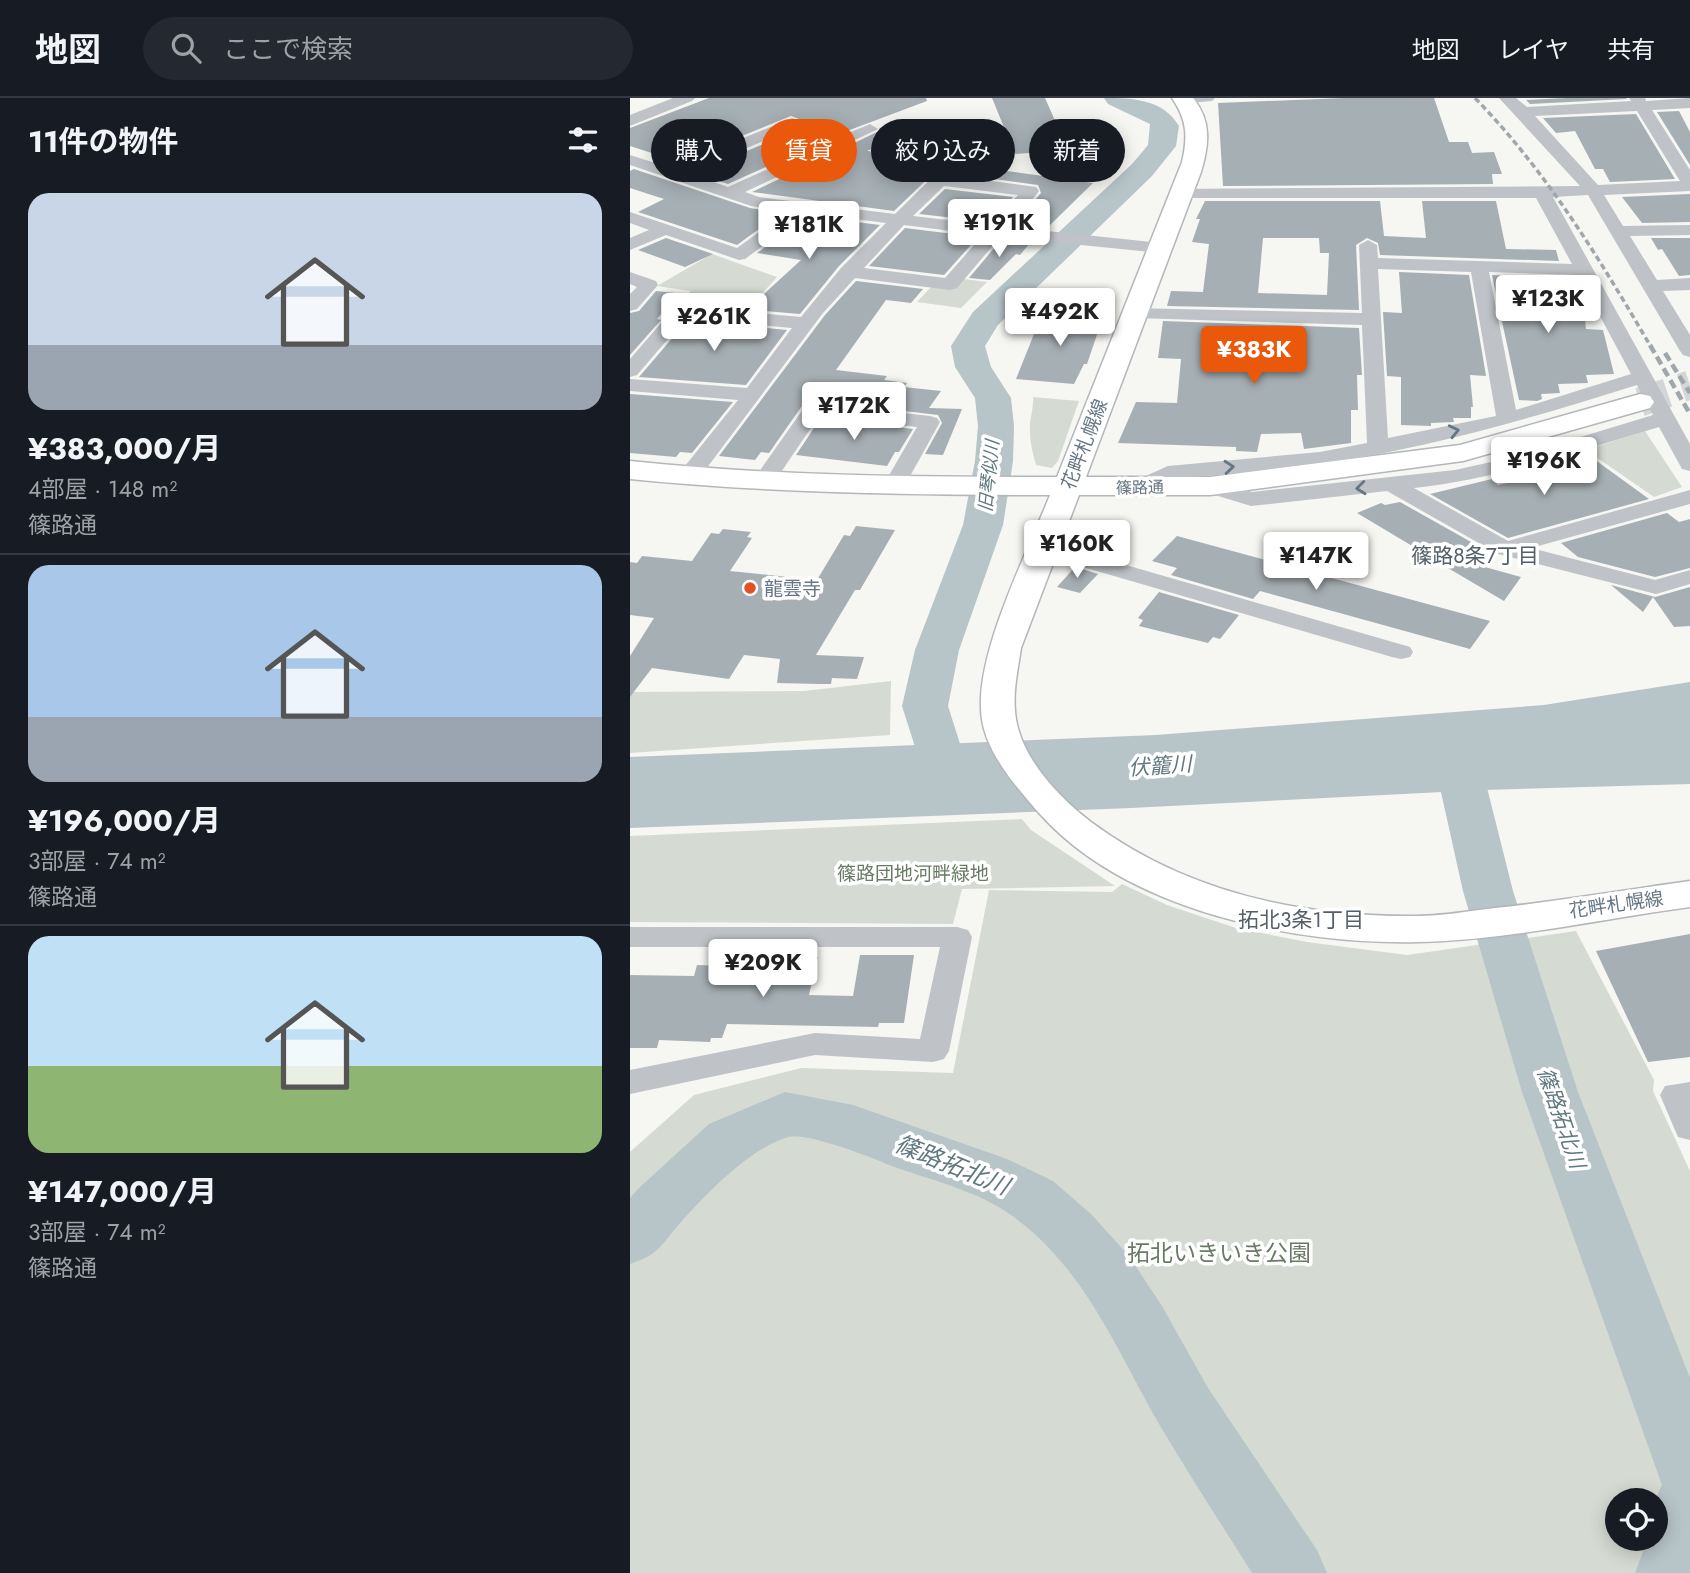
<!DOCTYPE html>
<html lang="ja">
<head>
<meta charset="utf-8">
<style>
	:root { --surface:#171b24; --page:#242831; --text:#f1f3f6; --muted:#9ea1a6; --line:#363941; --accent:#ea580c }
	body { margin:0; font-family:Jost,"Noto Sans JP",sans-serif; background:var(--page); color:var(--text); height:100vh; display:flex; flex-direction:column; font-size:26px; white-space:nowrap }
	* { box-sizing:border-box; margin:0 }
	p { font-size:23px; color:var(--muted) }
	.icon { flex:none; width:38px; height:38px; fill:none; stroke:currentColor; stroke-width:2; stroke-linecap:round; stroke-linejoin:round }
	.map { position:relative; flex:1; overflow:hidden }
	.drawer { display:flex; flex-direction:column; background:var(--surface); width:630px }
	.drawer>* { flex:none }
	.banner { position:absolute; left:21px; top:21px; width:665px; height:63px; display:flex; gap:14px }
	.fabs { position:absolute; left:975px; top:1390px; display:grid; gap:14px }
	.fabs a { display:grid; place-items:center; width:63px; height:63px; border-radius:50%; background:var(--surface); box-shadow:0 4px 18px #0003; font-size:35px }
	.price { position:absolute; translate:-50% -60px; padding:0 16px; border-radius:7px; background:#fff; color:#222; font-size:23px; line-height:46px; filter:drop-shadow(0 2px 4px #0008) }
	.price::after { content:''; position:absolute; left:50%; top:42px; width:21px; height:16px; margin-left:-10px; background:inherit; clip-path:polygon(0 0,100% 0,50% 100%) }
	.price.current { background:var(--accent); color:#fff }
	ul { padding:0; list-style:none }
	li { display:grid; align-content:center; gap:14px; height:371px; padding:0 28px }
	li+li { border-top:2px solid var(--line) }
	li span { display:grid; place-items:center; height:217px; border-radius:21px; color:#555 }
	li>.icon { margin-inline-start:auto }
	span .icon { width:126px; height:126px; fill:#fffc; stroke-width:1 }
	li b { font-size:30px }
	h2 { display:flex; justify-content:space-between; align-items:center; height:84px; padding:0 28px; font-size:30px }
	.chip { padding:0 24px; border-radius:32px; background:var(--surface); box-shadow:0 4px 18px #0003; font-size:24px; line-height:63px }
	.chip.current { background:var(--accent); color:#fff }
	header { display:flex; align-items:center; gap:42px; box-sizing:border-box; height:98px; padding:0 35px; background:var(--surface); border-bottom:2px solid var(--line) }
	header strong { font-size:33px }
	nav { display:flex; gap:38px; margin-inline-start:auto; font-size:24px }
	.search { width:490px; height:63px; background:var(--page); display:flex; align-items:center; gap:18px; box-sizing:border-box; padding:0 24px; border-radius:38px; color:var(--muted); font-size:26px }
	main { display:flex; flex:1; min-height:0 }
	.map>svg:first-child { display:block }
</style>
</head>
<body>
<header>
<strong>地図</strong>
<div class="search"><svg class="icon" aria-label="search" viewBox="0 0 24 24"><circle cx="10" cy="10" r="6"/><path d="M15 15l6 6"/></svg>ここで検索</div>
<nav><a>地図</a><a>レイヤ</a><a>共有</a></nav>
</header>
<main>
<section class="drawer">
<h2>11件の物件<svg class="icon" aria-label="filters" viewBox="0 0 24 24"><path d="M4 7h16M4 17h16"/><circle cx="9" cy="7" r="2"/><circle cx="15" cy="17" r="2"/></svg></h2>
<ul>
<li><span style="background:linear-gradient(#c9d6e8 70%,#9aa5b1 0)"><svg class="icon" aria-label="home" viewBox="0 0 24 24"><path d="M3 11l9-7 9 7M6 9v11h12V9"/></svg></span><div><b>¥383,000/月</b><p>4部屋 · 148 m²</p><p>篠路通</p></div></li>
<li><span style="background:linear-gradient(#a9c7e8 70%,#9aa5b1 0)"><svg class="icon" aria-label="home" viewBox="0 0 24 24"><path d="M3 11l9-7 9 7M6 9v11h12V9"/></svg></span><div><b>¥196,000/月</b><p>3部屋 · 74 m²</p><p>篠路通</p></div></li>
<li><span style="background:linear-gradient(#bfe0f5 60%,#8fb573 0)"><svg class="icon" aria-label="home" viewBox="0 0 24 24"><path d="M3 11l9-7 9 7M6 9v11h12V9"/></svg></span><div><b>¥147,000/月</b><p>3部屋 · 74 m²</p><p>篠路通</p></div></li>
</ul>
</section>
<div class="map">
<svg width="1060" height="1475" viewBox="0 0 1060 1475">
	<rect width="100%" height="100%" fill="#f6f6f2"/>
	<path fill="#d5dbd2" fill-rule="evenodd" d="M 82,156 L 147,179 L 130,198 L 102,195 L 85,213 L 44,208 L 61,193 L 27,188 Z
		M 334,181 L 357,184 L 331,210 L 287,204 L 302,188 Z
		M 403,299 L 449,303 L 428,363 L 422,370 L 406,367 C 403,356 400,345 400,333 C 399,321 404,311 403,299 Z
		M 1015,333 L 1052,389 L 1024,399 L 956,352 Z
		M 261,583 L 260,637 L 0,655 L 0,594 L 174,593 Z
		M 392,721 L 401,732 L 485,788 L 332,791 L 323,826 L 0,824 L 0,738 Z
		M 492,786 L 537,807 L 606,830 L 677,844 L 777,857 L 946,833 L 1024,982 L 1023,993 L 1060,1073 L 1060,1475 L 0,1475 L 0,1054 L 64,997 L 171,970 L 323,975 L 359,792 L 482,794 ZM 987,1402 L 1026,1402 L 1026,1440 L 987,1440 Z"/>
	<path fill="#b7c4c8" d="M 1060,584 L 1060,686 L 852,692 L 501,710 L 0,730 L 0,659 L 526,637 L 914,607 Z"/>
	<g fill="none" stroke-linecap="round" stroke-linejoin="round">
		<path fill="#b7c4c8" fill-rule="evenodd" d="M 474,0 C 503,0 533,1 549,28 L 546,48 L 522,78 L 368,227 L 355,248 L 361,269 L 381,300 L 384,328 L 383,363 L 373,427 L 329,552 L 318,608 L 332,652 L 353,684 L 346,694 L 329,699 L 312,694 L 286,652 L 272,608 L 285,552 L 333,427 L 345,363 L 348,328 L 345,300 L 325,269 L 321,248 L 343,214 L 502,66 L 518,47 L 520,26 L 478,6 Z
			M 826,644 L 842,648 L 849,658 L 883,793 L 948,994 L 1060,1280 L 1060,1475 L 1005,1475 L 1018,1440 L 1026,1440 L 1025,1402 L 1032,1387 L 892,994 L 833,793 L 803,658 L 810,648 Z
			M 155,994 L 223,1007 L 377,1061 L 423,1083 L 462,1117 L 499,1158 L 532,1208 L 578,1290 L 687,1452 L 697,1475 L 622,1475 C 592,1427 561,1380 532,1331 C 488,1256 456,1170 381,1117 C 346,1092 300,1082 259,1067 C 240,1059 177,1034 158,1039 C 120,1050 77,1095 51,1124 C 31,1146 31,1156 0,1166 L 0,1100 L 10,1089 L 79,1026 Z"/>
	</g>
	<path fill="#a6afb4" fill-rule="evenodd" d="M 79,0 L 296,0 L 297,3 L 209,36 L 161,18 L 41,67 L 25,62 L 34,59 L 0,48 L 0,30 Z
		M 362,0 L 415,0 L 438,52 L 385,56 Z
		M 715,0 L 804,0 L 819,44 L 838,44 L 842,55 L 864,54 L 872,76 L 862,76 L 863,86 L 593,88 L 588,5 Z
		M 936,0 L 996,0 L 997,1 L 900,6 L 896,2 Z
		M 1049,13 L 1060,34 L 1060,67 L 1027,14 Z
		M 1006,16 L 1045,81 L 980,84 L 973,71 L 965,71 L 945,33 L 926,35 L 913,20 Z
		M 162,34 L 189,45 L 98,86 L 65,75 Z
		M 247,34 L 266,40 L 237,53 L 298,60 L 295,64 L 313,66 L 264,113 L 122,94 Z
		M 336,68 L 355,70 L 463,85 L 417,130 L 383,127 L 411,95 L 408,87 L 328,76 Z
		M 4,71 L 120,110 L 151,115 L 107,147 L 8,114 L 34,101 L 0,90 L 0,73 Z
		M 315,91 L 383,99 L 360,124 L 289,116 Z
		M 1060,96 L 1060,124 L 1012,125 L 992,99 Z
		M 575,103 L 750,103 L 754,138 L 796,140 L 792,103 L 866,103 L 876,151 L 926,152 L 929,163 L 750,157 L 748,145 L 737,140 L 726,147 L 729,212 L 537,208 L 541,193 L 573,194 L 579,146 L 562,144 L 570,121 L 566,121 ZM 633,140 L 689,140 L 690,155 L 699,155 L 697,197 L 628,195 Z
		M 178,118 L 250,127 L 209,168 L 170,216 L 99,210 L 105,203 L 124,205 L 171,162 L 127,155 Z
		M 275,130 L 348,139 L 314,177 L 239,168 Z
		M 36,140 L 83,156 L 55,169 L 8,152 Z
		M 1021,140 L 1060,140 L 1060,177 L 1049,178 L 1032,151 L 1028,152 Z
		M 371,142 L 400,145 L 390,157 L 386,156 L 360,182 L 339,180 Z
		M 769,174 L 839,177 L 856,278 L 840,277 L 843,309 L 841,309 L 841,320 L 823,320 L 824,324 L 801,325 L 801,328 L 771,327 L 771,279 L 757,278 L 753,214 L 772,215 Z
		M 862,177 L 945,180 L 947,193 L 952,193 L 956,231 L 973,232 L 984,276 L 956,277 L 958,285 L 928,286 L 930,295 L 911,296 L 912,301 L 907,303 L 889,302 Z
		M 226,183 L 293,191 L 281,205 L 256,202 L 206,272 L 257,278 L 254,282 L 277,285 L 274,289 L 311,293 L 299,310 L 332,311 L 313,357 L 295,356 L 312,325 L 308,317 L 183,302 L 174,305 L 139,355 L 131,354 L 125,362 L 89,358 L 195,217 Z
		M 26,193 L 45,195 L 33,208 L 38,208 L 27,221 L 31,222 L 0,257 L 0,215 L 9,213 Z
		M 412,216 L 473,219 L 457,266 L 454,266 L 444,286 L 386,281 Z
		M 533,223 L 729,230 L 732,277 L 727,277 L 728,312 L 721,312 L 721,345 L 674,351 L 671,335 L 631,336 L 627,354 L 606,353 L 606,349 L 488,345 L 506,304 L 547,305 L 551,261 L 528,260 Z
		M 56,224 L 86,225 L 157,232 L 116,287 L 9,279 Z
		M 0,296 L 103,304 L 62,355 L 50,354 L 46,359 L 0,355 Z
		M 190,321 L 283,331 L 269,354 L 265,354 L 257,368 L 166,357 Z
		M 957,356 L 1019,401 L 878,440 L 800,396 L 862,381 L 868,387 L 924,375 L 914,366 Z
		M 770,404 L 850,449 L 815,458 L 891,479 L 874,503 L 806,463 L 807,460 L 804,461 L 727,415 L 751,405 L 755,407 Z
		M 1037,415 L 1049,424 L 1060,421 L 1060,470 L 1025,479 L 948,459 L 931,445 Z
		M 226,428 L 265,432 L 230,492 L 225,492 L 186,557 L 234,559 L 227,581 L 202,580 L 201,586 L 189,586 L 147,585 L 150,561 L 114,557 L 99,581 L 22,570 L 0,599 L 0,558 L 24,520 L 0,517 L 0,464 L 7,465 L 12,458 L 62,463 L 81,435 L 89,436 L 93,431 L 121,434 L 117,439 L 122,440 L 100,473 L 187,482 L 214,437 L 220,438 Z
		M 547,438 L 860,523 L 840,551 L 630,493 L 623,501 L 541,477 L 547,470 L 522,463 Z
		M 445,469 L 468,476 L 450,495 L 427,489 Z
		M 981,487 L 1025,499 L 1060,489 L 1060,528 L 1044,529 L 1023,499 L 1013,514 Z
		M 529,494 L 609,517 L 590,541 L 583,539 L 578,545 L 509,528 L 513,522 L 508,520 Z
		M 1060,836 L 1060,959 L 1018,964 L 966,853 Z
		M 230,857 L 284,857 L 274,925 L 249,925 L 248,929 L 97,926 L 92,940 L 81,940 L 80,944 L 29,942 L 27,950 L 0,950 L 0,877 L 64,878 L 67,867 L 145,870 L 148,858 L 188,859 L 179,897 L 223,898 Z"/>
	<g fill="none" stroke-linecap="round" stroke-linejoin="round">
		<path stroke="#d2d6d6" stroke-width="29" stroke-dasharray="29 15" stroke-linecap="butt" d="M 1010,304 L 1060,287"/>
		<defs>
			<path id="major" d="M 542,0 L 563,0 C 582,23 579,47 571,74 L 456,379 L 580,379 L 830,347 L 1010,296 L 1020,298 L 1024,304 L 1020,310 L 833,363 L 580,397 L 449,397 L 391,550 C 388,571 383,592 385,613 C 388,657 428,699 461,724 C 555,794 670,819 786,818 C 813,818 839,813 865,810 C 930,803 995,792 1060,783 L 1060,809 C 971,821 878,842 788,844 C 663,847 495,812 409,715 C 384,686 352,651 351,611 C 348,550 397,455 420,397 C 280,397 139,395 0,381 L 0,363 C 141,378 285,379 427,379 L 552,64 C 558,38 557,22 542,0 Z"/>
		</defs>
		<use href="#major" stroke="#b2b7bb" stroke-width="3"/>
		<path fill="#bfc3c7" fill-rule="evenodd" d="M 43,0 L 65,0 L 62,3 L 0,28 L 0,17 Z
			M 550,0 L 585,0 L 582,3 L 550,6 L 548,3 Z
			M 869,0 L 886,0 L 897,9 L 1001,3 L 999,0 L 1015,0 L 1016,3 L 1060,0 L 1060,10 L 1022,12 L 1060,72 L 1060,93 L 974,97 L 993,128 L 1060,127 L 1060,137 L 1000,138 L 1027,182 L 1060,180 L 1060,192 L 1033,193 L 1060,237 L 1060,259 L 1053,257 L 1050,253 L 958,97 L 923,99 L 1060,346 L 1060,373 L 1052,371 L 1029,329 C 948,353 869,381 784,390 L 878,443 L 1060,392 L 1060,406 L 901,450 L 1025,482 L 1060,472 L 1060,486 L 1026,496 L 868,456 L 757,393 L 621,408 L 572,393 L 569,388 L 572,383 L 580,381 L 622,394 L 825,372 L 888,358 L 1023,317 L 1007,287 C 903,320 799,350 691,366 C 645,373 598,376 552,380 C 534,382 520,398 502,394 L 499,389 L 502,384 L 538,368 L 690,354 L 737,345 L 732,227 L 505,220 L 498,218 L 495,214 L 498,210 L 732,215 L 729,147 L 738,142 L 747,147 L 748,160 L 942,166 L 906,100 L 553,100 L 544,95 L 547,91 L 950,88 ZM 1007,13 L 1050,83 L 968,87 L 905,18 ZM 748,171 L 841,174 L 866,318 L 758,340 ZM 859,174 L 948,177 L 1001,276 L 886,312 Z
			M 162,20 L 209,39 L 240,26 L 248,31 L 115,94 L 129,99 L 265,116 L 322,60 L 328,59 L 336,64 L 323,78 L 406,89 L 409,93 L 406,97 L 378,129 L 531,145 L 540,150 L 531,155 L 370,139 L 327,190 L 320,192 L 225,180 L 193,215 L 67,383 L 51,383 L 48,378 L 51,373 L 108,302 L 0,293 L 0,281 L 117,290 L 162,230 L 56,220 L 7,277 L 0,279 L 0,261 L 44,210 L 51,208 L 171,219 L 211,170 L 256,125 L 177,115 L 115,161 L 109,162 L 36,137 L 0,152 L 0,140 L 19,132 L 0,125 L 0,114 L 107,150 L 158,113 L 121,108 L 0,67 L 0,57 L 41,70 ZM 162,31 L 196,45 L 98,89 L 58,75 ZM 314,88 L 388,97 L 361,127 L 283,118 ZM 274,127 L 353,137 L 315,180 L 234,170 Z
			M 0,174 L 26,183 L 28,187 L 7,211 L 0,213 L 0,196 L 7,189 L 0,186 Z
			M 183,305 L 300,318 L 307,320 L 310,324 L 273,391 L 257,391 L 254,386 L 287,329 L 189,318 L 143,386 L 127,386 L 124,381 L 176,307 Z
			M 413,443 L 780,549 L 783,554 L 780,559 L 771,561 L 762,559 L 405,455 L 401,450 L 405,445 Z
			M 0,829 L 327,829 L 338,832 L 342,839 L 319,953 L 314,961 L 303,964 L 185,957 L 0,996 L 0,972 L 185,935 L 290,941 L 310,849 L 0,849 Z
			M 1060,984 L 1060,1042 L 1048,1039 L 1030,997 L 1035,988 Z"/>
		<use href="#major" fill="#fff" fill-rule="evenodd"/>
		<path stroke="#a0a7ac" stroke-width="3.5" stroke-dasharray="6 3.5" stroke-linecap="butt" d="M 845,0 C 917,74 969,160 1021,249"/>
		<path stroke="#a0a7ac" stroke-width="4.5" stroke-dasharray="9 4.5" stroke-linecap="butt" d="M 1020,247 L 1060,316
			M 1035,255 L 1060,295"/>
	</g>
	<defs><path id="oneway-chevron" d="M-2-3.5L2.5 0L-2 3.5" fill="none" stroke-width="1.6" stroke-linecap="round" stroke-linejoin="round" transform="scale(1.75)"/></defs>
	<g stroke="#657684">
		<use href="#oneway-chevron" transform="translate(824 333) rotate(-13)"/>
		<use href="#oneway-chevron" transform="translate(599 369) rotate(-5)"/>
		<use href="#oneway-chevron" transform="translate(731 390) rotate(174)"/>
	</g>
	<circle fill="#e35025" stroke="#fff" stroke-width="2.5" cx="120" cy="490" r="7"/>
	<g text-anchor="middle" stroke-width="7" stroke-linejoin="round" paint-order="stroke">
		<g font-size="16" fill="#657684" stroke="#fff">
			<text transform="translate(510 389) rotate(-1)" y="6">篠路通</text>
		</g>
		<g font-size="18" font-style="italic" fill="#607880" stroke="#fff">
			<text transform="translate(359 378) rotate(-84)" y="6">旧琴似川</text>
		</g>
		<g font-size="19" fill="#657684" stroke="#fff">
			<text transform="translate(454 346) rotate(-69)" y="7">花畔札幌線</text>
			<text transform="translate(986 806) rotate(-8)" y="7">花畔札幌線</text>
		</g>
		<g font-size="19" fill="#657684" stroke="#fff" text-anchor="start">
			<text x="134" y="497">龍雲寺</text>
		</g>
		<g font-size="19" fill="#687b64" stroke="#fff">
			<text x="283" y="782">篠路団地河畔緑地</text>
		</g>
		<g font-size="21" fill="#535f69" stroke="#fff">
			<text x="845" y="465">篠路8条7丁目</text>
			<text x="671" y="829">拓北3条1丁目</text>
		</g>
		<g font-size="21" font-style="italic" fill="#607880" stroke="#fff">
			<text transform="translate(530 668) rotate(-4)" y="7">伏籠川</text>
			<text transform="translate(931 1020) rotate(71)" y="7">篠路拓北川</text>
		</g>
		<g font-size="23" fill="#687b64" stroke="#fff">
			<text x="589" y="1163">拓北いきいき公園</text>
		</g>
		<g font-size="24" font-style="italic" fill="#607880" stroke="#fff">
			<text transform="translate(322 1067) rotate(22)" y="8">篠路拓北川</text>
		</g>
	</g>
</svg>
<div class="fabs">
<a><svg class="icon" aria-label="locate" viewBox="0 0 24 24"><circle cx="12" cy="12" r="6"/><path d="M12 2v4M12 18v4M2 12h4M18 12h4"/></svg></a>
</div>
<b class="price" style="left:369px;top:161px">¥191K</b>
<b class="price" style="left:179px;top:163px">¥181K</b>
<b class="price" style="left:918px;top:237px">¥123K</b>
<b class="price" style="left:430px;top:250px">¥492K</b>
<b class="price" style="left:84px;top:255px">¥261K</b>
<b class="price current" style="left:624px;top:288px">¥383K</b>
<b class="price" style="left:224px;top:344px">¥172K</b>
<b class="price" style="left:914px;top:399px">¥196K</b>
<b class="price" style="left:447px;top:482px">¥160K</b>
<b class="price" style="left:686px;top:494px">¥147K</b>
<b class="price" style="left:133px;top:901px">¥209K</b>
<div class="banner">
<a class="chip">購入</a>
<a class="chip current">賃貸</a>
<a class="chip">絞り込み</a>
<a class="chip">新着</a>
</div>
</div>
</main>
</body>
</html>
